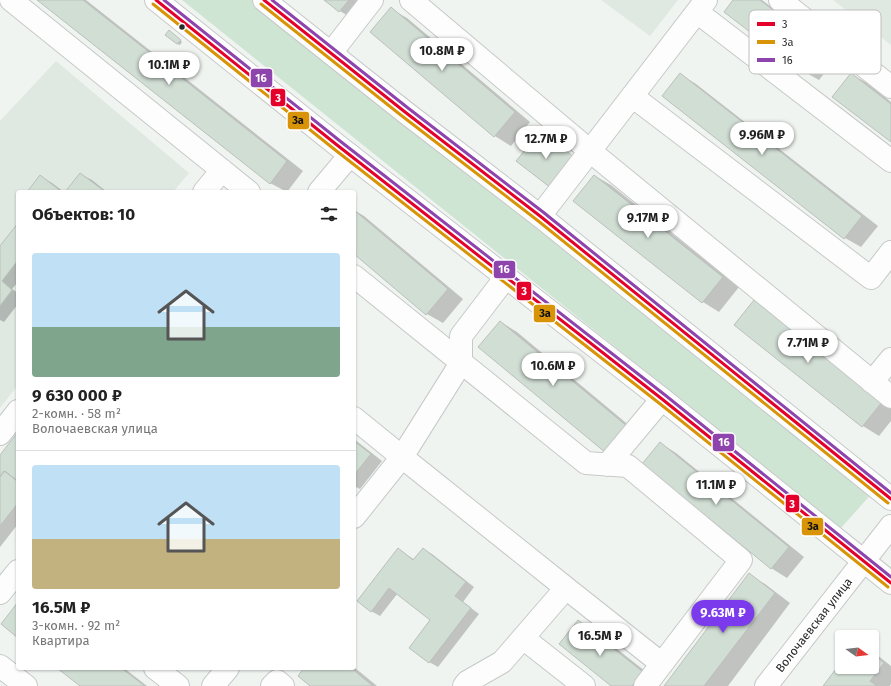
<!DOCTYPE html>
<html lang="ru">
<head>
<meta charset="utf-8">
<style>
	:root { --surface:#fff; --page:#f2f2f2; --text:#222; --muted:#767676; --line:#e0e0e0; --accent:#7c3aed }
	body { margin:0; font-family:"Fira Sans",sans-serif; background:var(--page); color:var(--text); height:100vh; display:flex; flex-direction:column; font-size:15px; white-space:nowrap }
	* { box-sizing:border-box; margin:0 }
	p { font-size:13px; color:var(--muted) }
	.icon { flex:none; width:22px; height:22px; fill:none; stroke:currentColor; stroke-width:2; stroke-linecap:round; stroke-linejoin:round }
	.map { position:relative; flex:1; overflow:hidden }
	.details { position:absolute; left:16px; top:190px; width:340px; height:480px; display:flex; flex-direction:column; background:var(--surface); border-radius:4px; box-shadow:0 1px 3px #0004 }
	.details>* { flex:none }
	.needle { width:26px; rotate:104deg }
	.fabs { position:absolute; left:835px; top:630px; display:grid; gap:8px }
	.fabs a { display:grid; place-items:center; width:44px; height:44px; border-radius:4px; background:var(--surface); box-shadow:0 1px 3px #0004; font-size:20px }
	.price { position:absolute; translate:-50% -34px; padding:0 9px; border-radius:14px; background:#fff; color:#222; font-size:13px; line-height:26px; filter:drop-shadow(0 1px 2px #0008) }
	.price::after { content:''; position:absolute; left:50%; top:24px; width:12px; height:9px; margin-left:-6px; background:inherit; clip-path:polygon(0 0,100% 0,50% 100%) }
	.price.on { background:var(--accent); color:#fff }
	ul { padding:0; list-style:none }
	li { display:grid; align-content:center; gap:8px; height:212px; padding:0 16px }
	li+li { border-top:1px solid var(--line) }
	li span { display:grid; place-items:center; height:124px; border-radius:4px; color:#555 }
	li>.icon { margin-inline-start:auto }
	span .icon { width:72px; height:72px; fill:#fffc; stroke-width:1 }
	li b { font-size:17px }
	h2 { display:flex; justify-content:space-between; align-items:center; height:48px; padding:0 16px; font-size:17px }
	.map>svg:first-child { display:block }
</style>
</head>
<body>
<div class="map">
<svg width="891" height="686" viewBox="0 0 891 686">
	<rect width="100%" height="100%" fill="#f0f4f1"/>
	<path fill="#dfe8e1" d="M 601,0 L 678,0 L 650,36 Z
		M 833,0 L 891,0 L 891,45 Z
		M 56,61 L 189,173 L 173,192 L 18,192 L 18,385 L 0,408 L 0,121 Z"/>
	<path fill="#cee5d3" d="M 182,0 L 252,0 L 874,491 L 841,528 Z"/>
	<path fill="#0003" d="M 38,0 L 86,0 L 303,171 L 287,192 L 270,183 Z
		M 326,0 L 373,0 L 356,21 L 340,11 Z
		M 734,0 L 762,0 L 837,57 L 819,80 L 803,71 Z
		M 391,9 L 407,18 L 530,122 L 511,146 L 495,136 L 371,32 Z
		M 172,33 L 182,42 L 180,45 L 177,44 Z
		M 680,74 L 696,84 L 878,226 L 861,247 L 845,238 L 663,96 Z
		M 851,74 L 867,83 L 891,102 L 891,141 Z
		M 541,132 L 549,137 L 583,164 Z
		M 80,174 L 92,180 L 107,192 L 66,192 Z
		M 40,176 L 52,183 L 64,192 L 28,192 Z
		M 595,176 L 611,185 L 739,287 L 719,312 L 703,302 L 575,201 Z
		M 354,210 L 364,216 L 463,299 L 443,323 L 427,314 L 354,253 Z
		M 18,224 L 18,282 L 12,289 L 18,293 L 18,304 L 4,322 L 0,320 L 0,247 Z
		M 754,302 L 771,311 L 891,407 L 891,421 L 879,436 L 863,426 L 736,325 Z
		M 501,322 L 517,332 L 643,437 L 622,462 Z
		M 18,434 L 18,524 L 0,547 L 0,457 Z
		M 354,439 L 382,461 L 360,489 L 354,486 Z
		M 660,443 L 676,453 L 804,557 L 787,578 L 771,568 Z
		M 398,549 L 415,560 L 423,549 L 432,554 L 474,587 L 463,602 L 479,614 L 438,667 L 429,662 L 432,620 L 398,593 L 380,616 L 371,611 Z
		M 749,575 L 765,584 L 790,603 L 728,686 L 665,686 Z
		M 578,621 L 594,631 L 659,682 L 656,686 L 613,686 Z
		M 872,651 L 891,666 L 891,684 L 890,686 L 824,686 L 842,663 L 842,667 L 872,667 Z
		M 354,667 L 377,686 L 312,686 L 306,668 Z
		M 59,668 L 124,668 L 147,686 L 82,686 Z"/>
	<path fill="#d1ded4" stroke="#bcbfbc" d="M 37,0 L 83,0 L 287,161 L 270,184 Z
		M 324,0 L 349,0 L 339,12 Z
		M 733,0 L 760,0 L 821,47 L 802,72 L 724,12 Z
		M 391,7 L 515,112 L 494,137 L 370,32 Z
		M 169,30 L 181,40 L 177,44 L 165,35 Z
		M 680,73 L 862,216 L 844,239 L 662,96 Z
		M 851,73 L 891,104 L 891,142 L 832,97 Z
		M 541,131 L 575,158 L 551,188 L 516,161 Z
		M 80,173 L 103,190 L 102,192 L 65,192 Z
		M 40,175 L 62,192 L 27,192 Z
		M 594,175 L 723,277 L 702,303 L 573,201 Z
		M 354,210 L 448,289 L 426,315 L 354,254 Z
		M 18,223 L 18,260 L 2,281 L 12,290 L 0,306 L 0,246 Z
		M 754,300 L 882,402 L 862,427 L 734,325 Z
		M 500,321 L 628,427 L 606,453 L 478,347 Z
		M 18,432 L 18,482 L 5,471 L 0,477 L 0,455 Z
		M 354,441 L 371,454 L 354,475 Z
		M 660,442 L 789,547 L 771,569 L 642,464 Z
		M 4,471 L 18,481 L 18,503 L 0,526 L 0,476 Z
		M 398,548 L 413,560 L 423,548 L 466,582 L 455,596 L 471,608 L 429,663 L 409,648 L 430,620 L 389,588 L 371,612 L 357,601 Z
		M 749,573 L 775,593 L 704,686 L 664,686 Z
		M 18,602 L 18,638 L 1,624 Z
		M 578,620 L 643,672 L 632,686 L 611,686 L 559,644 Z
		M 872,653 L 884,663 L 870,681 L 877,686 L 823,686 L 842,661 L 842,667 L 872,667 Z
		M 57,668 L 121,668 L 145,686 L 80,686 Z
		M 304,668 L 351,668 L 373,686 L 310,686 L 298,676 Z"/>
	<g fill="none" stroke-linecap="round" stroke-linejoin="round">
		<defs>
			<path id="minor" d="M 11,0 L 249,192
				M 411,0 L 590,151 L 891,397
				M 780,0 L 891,87
				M 697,12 L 891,161
				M 331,53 L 372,0
				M 632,96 L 871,278 L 891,252
				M 204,192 L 222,170
				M 319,192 L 350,155
				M 540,216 L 706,0
				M 354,276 L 586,463 L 628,466 L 741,560 L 645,686
				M 506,277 L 461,336 L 461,363 L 402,457 L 566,588
				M 872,382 L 891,359
				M 354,418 L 402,457 L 354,517
				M 0,434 L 18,411
				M 607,465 L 662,399
				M 0,593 L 18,571
				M 523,638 L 584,686
				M 0,666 L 26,686
				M 155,668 L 178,686
				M 213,686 L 228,668
				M 272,686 L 277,681 L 283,686
				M 464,686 L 467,682 L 502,662 L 566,588 L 662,664
				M 766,686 L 891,526"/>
			<path id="major" d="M 156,0 L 337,145 L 662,399 L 891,583
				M 264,0 L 405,112 L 540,216 L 891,499"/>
		</defs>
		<use href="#minor" stroke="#c6c9c7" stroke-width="24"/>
		<use href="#major" stroke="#c6c9c7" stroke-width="24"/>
		<use href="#minor" stroke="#fdfdfd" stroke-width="22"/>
		<use href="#major" stroke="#fdfdfd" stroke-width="22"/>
		<defs>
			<path id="bus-1" d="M 156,0 L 337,145 L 662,399 L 891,583
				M 264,0 L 405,112 L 540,216 L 891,499"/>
			<path id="bus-2" d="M 153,4 L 334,149 L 659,403 L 888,587
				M 261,4 L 402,116 L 537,220 L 888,503"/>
			<path id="bus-3" d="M 164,0 L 340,141 L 665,395 L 891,577
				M 272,0 L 408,108 L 543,212 L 891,493"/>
		</defs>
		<use href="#bus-1" stroke="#fff" stroke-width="6"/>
		<use href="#bus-2" stroke="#fff" stroke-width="6"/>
		<use href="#bus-3" stroke="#fff" stroke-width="6"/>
		<use href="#bus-1" stroke="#e4002b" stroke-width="3"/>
		<use href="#bus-2" stroke="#d89406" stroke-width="3"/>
		<use href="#bus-3" stroke="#8e44ad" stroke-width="3"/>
	</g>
	<circle fill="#292b29" stroke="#fff" stroke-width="1.5" cx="182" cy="27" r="3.5"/>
	<g text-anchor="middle" stroke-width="3.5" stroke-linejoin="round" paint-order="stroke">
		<g font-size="12" fill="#292b29" stroke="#fff">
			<text transform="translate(814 625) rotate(-52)" y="4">Волочаевская улица</text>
		</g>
	</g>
	<rect x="749" y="10" width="132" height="64" rx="6" fill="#fff" stroke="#bfbfbf" stroke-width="1"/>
	<rect x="757" y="22" width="18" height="4" fill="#e4002b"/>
	<rect x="757" y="40" width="18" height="4" fill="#d89406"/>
	<rect x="757" y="58" width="18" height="4" fill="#8e44ad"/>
	<g font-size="11" fill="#292b29">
		<text x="782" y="28">3</text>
		<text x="782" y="46">3а</text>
		<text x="782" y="64">16</text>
	</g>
	<g stroke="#fff" stroke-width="1.5">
		<rect x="250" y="68" width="23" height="20" rx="4" fill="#8e44ad"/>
		<rect x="270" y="88" width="16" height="19" rx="4" fill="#e4002b"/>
		<rect x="287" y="111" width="23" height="19" rx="4" fill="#d89406"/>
		<rect x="493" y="260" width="23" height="19" rx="4" fill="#8e44ad"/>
		<rect x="516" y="281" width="16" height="20" rx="4" fill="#e4002b"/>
		<rect x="533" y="304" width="23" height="19" rx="4" fill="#d89406"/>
		<rect x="712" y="433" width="23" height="19" rx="4" fill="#8e44ad"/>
		<rect x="785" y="494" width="15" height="19" rx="4" fill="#e4002b"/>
		<rect x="801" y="517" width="23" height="19" rx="4" fill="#d89406"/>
	</g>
	<g font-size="11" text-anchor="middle" font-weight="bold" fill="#fff">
		<text x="261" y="82">16</text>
		<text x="278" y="102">3</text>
		<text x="504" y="273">16</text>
		<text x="524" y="295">3</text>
		<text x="724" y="446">16</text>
		<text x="792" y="508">3</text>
	</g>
	<g font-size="11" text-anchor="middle" font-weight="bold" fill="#111">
		<text x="298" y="124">3а</text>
		<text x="545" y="317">3а</text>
		<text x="813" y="530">3а</text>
	</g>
</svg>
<div class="fabs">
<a><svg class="needle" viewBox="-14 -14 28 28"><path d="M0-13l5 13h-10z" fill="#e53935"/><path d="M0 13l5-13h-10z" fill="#767676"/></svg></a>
</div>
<b class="price" style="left:442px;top:72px">10.8M ₽</b>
<b class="price" style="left:169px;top:86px">10.1M ₽</b>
<b class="price" style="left:762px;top:156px">9.96M ₽</b>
<b class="price" style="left:546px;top:160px">12.7M ₽</b>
<b class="price" style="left:648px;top:239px">9.17M ₽</b>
<b class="price" style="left:808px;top:364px">7.71M ₽</b>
<b class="price" style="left:553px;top:387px">10.6M ₽</b>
<b class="price" style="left:716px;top:506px">11.1M ₽</b>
<b class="price on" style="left:723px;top:634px">9.63M ₽</b>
<b class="price" style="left:600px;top:657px">16.5M ₽</b>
<section class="details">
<h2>Объектов: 10<svg class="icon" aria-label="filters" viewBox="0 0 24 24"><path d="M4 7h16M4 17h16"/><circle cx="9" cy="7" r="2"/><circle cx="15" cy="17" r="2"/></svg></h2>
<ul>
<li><span style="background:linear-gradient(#bfe0f5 60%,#7fa58c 0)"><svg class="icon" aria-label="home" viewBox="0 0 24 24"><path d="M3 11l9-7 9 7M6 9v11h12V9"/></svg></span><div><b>9 630 000 ₽</b><p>2-комн. · 58 m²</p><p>Волочаевская улица</p></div></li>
<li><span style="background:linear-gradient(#bfe0f5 60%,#c2b280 0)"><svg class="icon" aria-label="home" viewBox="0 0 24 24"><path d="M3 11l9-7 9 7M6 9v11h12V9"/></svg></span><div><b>16.5M ₽</b><p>3-комн. · 92 m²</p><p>Квартира</p></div></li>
</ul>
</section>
</div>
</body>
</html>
